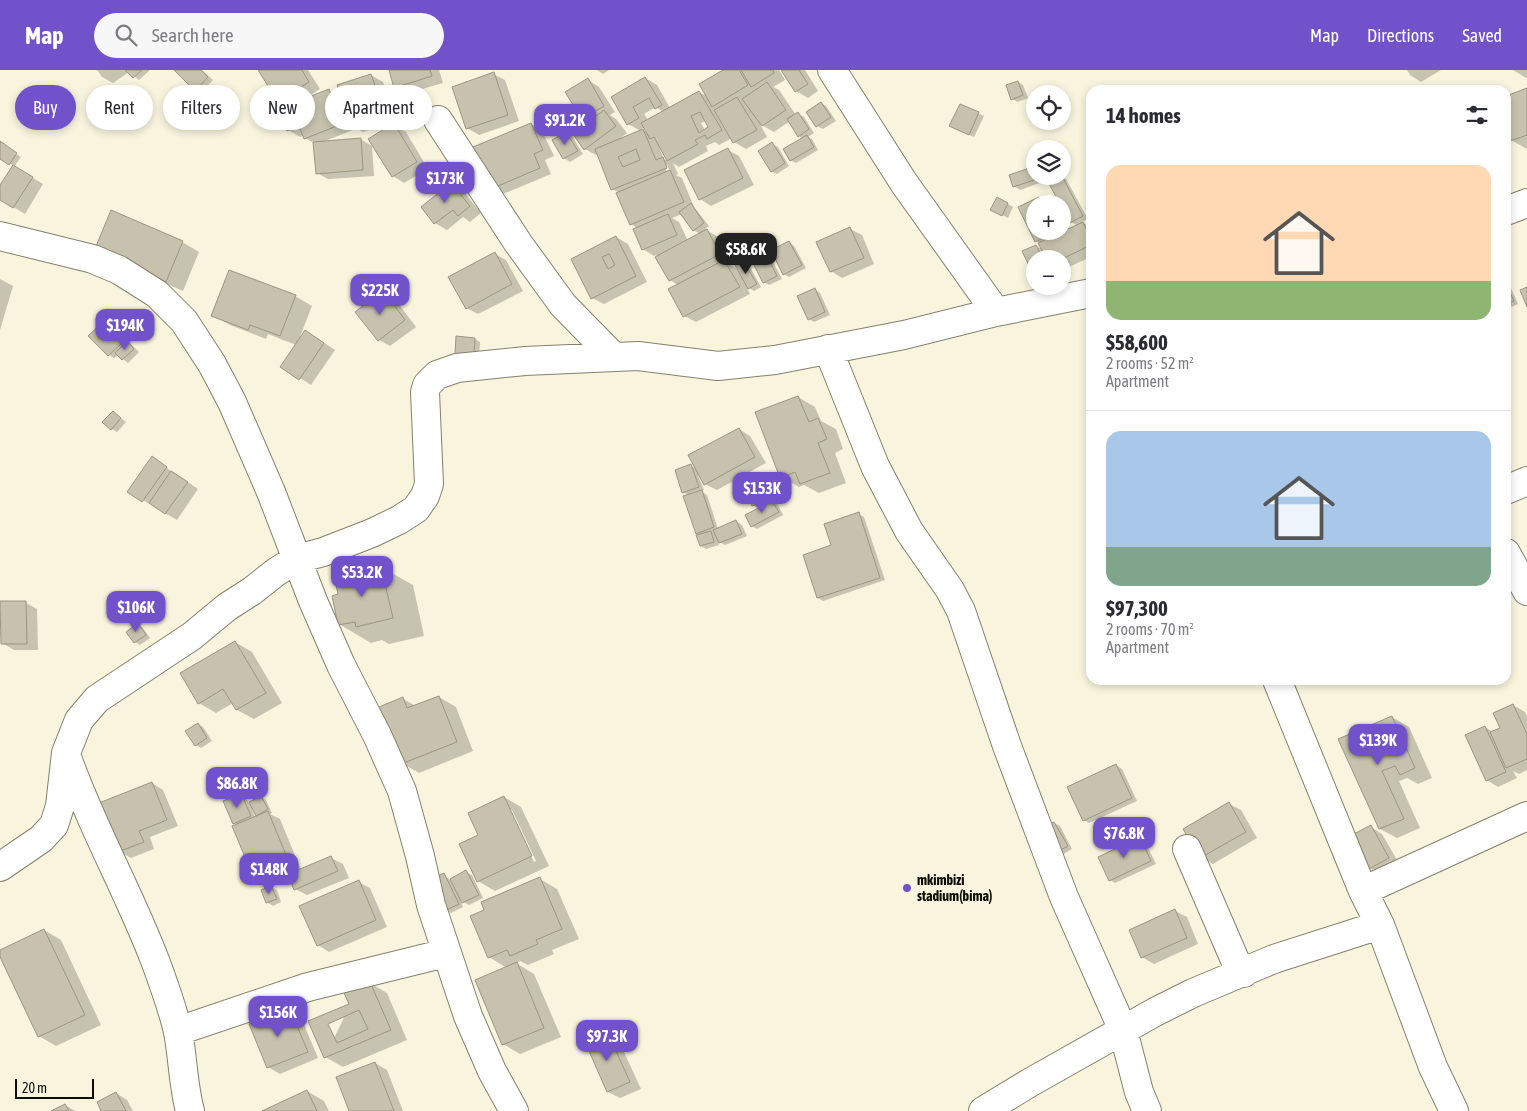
<!DOCTYPE html>
<html lang="en">
<head>
<meta charset="utf-8">
<style>
	:root { --surface:#fff; --page:#f7f7f7; --text:#2b2b33; --muted:#7c7c81; --line:#e1e1e2; --accent:#7252cb }
	body { margin:0; font-family:"Asap Condensed",sans-serif; background:var(--page); color:var(--text); height:100vh; display:flex; flex-direction:column; font-size:19px; white-space:nowrap }
	* { box-sizing:border-box; margin:0 }
	p { font-size:16px; color:var(--muted) }
	.icon { flex:none; width:28px; height:28px; fill:none; stroke:currentColor; stroke-width:2; stroke-linecap:round; stroke-linejoin:round }
	.map { position:relative; flex:1; overflow:hidden }
	.panel { position:absolute; left:1086px; top:15px; width:425px; height:600px; display:flex; flex-direction:column; background:var(--surface); border-radius:15px; box-shadow:0 2px 8px #0003 }
	.panel>* { flex:none }
	.banner { position:absolute; left:15px; top:15px; width:475px; height:45px; display:flex; gap:10px }
	.fabs { position:absolute; left:1026px; top:15px; display:grid; gap:10px }
	.fabs a { display:grid; place-items:center; width:45px; height:45px; border-radius:50%; background:var(--surface); box-shadow:0 2px 8px #0003; font-size:25px }
	.scale { position:absolute; left:15px; bottom:12px; width:79px; box-sizing:border-box; padding-left:5px; border:2px solid #0d0c05; border-top:0; font-size:14px; line-height:18px; white-space:nowrap; color:#0d0c05; -webkit-text-stroke:4px #f8f4de; paint-order:stroke }
	.price { position:absolute; translate:-50% -42px; padding:0 11px; border-radius:10px; background:var(--accent); color:#fff; font-size:16px; line-height:32px; filter:drop-shadow(0 1px 2px #0008) }
	.price::after { content:''; position:absolute; left:50%; top:30px; width:15px; height:11px; margin-left:-8px; background:inherit; clip-path:polygon(0 0,100% 0,50% 100%) }
	.price.current { background:#222; color:#fff }
	ul { padding:0; list-style:none }
	li { display:grid; align-content:center; gap:10px; height:265px; padding:0 20px }
	li+li { border-top:1px solid var(--line) }
	li span { display:grid; place-items:center; height:155px; border-radius:15px; color:#555 }
	li>.icon { margin-inline-start:auto }
	span .icon { width:90px; height:90px; fill:#fffc; stroke-width:1 }
	li b { font-size:21px }
	h2 { display:flex; justify-content:space-between; align-items:center; height:60px; padding:0 20px; font-size:21px }
	.pill { padding:0 18px; border-radius:22px; background:var(--surface); box-shadow:0 2px 8px #0003; font-size:18px; line-height:45px }
	.pill.current { background:var(--accent); color:#fff }
	header { display:flex; align-items:center; gap:30px; box-sizing:border-box; height:70px; padding:0 25px; background:var(--accent); color:#fff }
	header strong { font-size:24px }
	nav { display:flex; gap:28px; margin-inline-start:auto; font-size:18px }
	.search { width:350px; height:45px; background:var(--page); display:flex; align-items:center; gap:12px; box-sizing:border-box; padding:0 18px; border-radius:28px; color:var(--muted); font-size:19px }
	.map>svg:first-child { display:block }
</style>
</head>
<body>
<header>
<strong>Map</strong>
<div class="search"><svg class="icon" aria-label="search" viewBox="0 0 24 24"><circle cx="10" cy="10" r="6"/><path d="M15 15l6 6"/></svg>Search here</div>
<nav><a>Map</a><a>Directions</a><a>Saved</a></nav>
</header>
<div class="map">
<svg width="1527" height="1041" viewBox="0 0 1527 1041">
	<rect width="100%" height="100%" fill="#f8f4de"/>
	<path fill="#0003" fill-rule="evenodd" d="M 97,0 L 150,0 L 139,10 L 129,2 L 113,13 L 102,7 Z
		M 175,0 L 202,0 L 213,10 L 201,23 Z
		M 259,0 L 308,0 L 320,19 L 304,29 L 305,30 L 329,21 L 343,29 L 371,5 L 383,12 L 396,51 L 363,62 L 351,55 L 353,60 L 325,71 L 360,69 L 372,76 L 374,106 L 328,109 L 317,103 L 314,73 L 305,68 L 304,65 L 300,67 L 288,60 L 301,42 L 298,33 L 290,37 L 279,31 Z
		M 390,0 L 439,0 L 443,13 L 412,22 L 414,34 L 404,36 L 398,33 L 401,20 L 395,17 Z
		M 597,0 L 609,0 L 603,4 Z
		M 725,0 L 779,0 L 785,10 L 773,17 L 779,20 L 796,45 L 798,44 L 804,47 L 814,63 L 808,67 L 812,69 L 818,80 L 796,93 L 790,90 L 803,68 L 799,66 L 790,51 L 774,62 L 760,54 L 767,67 L 746,79 L 734,72 L 732,68 L 719,75 L 715,72 L 706,76 L 708,81 L 679,97 L 673,93 L 678,104 L 676,105 L 682,108 L 694,137 L 709,156 L 705,159 L 718,167 L 731,191 L 727,193 L 738,199 L 743,192 L 749,195 L 761,217 L 754,221 L 746,216 L 750,224 L 696,252 L 684,246 L 678,215 L 670,210 L 656,185 L 654,186 L 643,179 L 637,158 L 631,154 L 620,123 L 612,119 L 598,84 L 596,85 L 585,79 L 580,59 L 572,55 L 588,10 L 599,17 L 615,42 L 610,45 L 616,49 L 627,63 L 619,69 L 641,61 L 628,54 L 613,27 L 645,8 L 657,15 L 670,38 L 699,22 L 708,27 ZM 656,37 L 663,42 L 648,50 L 644,44 ZM 706,51 L 710,58 L 705,60 L 701,53 ZM 645,57 L 649,64 L 641,59 ZM 659,77 L 660,77 L 669,92 L 664,89 ZM 664,95 L 667,95 L 671,103 L 668,104 ZM 682,144 L 694,160 L 700,164 L 688,171 L 679,152 L 672,148 Z
		M 783,0 L 805,0 L 818,21 L 808,28 L 796,21 Z
		M 1407,0 L 1441,0 L 1421,12 L 1410,5 Z
		M 1513,0 L 1527,0 L 1527,7 L 1526,8 Z
		M 493,4 L 505,10 L 519,51 L 479,65 L 467,58 Z
		M 1018,12 L 1023,15 L 1028,28 L 1018,32 L 1012,29 Z
		M 1527,19 L 1527,79 L 1511,70 Z
		M 821,33 L 826,36 L 836,51 L 823,59 L 817,56 L 808,42 Z
		M 960,35 L 984,46 L 974,67 L 956,59 Z
		M 531,54 L 542,61 L 554,86 L 545,90 L 551,104 L 503,124 L 492,118 Z
		M 394,55 L 406,62 L 428,99 L 404,113 L 393,106 Z
		M 566,63 L 572,66 L 583,84 L 570,92 L 564,88 L 554,70 Z
		M 0,73 L 21,87 L 14,97 L 43,114 L 25,144 L 0,129 L 0,114 L 2,115 L 14,96 L 0,87 Z
		M 772,74 L 778,77 L 789,96 L 777,104 L 771,101 Z
		M 728,80 L 739,86 L 754,115 L 711,136 L 700,129 Z
		M 1035,97 L 1035,106 L 1043,106 L 1045,111 L 1020,120 L 1015,117 L 1011,106 Z
		M 1062,106 L 1066,109 L 1088,149 L 1082,152 L 1091,158 L 1091,187 L 1062,200 L 1062,189 L 1035,189 L 1035,198 L 1030,195 L 1036,176 L 1043,180 L 1040,173 L 1036,171 L 1019,138 L 1039,128 L 1049,134 L 1035,134 L 1035,161 L 1062,161 L 1062,159 L 1064,162 L 1078,156 L 1071,152 L 1062,134 Z
		M 451,114 L 463,121 L 481,143 L 470,152 L 463,147 L 447,160 L 435,153 L 422,138 Z
		M 998,128 L 1013,137 L 1008,148 L 997,142 Z
		M 850,159 L 862,165 L 874,194 L 842,208 L 831,201 Z
		M 616,167 L 628,174 L 647,212 L 604,234 L 592,228 L 572,189 Z
		M 182,172 L 199,182 L 183,221 L 112,190 Z
		M 789,172 L 794,176 L 806,198 L 789,207 L 784,204 Z
		M 764,181 L 769,184 L 782,209 L 769,215 L 764,212 Z
		M 495,184 L 506,190 L 523,221 L 478,244 L 466,238 Z
		M 0,209 L 13,216 L 0,260 Z
		M 1506,213 L 1510,216 L 1518,234 L 1507,239 Z
		M 815,220 L 820,223 L 830,245 L 814,252 L 809,249 Z
		M 383,222 L 394,228 L 416,257 L 390,276 L 379,270 Z
		M 295,226 L 312,236 L 299,269 L 317,268 L 335,280 L 311,315 L 300,308 L 296,275 L 268,264 L 266,269 L 230,255 L 213,245 Z
		M 105,251 L 111,254 L 139,282 L 128,293 L 118,285 L 114,288 L 109,285 L 90,266 Z
		M 475,269 L 480,272 L 479,288 L 462,287 L 456,284 Z
		M 798,327 L 815,337 L 821,351 L 836,359 L 843,379 L 835,383 L 846,413 L 819,423 L 804,415 L 799,417 L 782,407 Z
		M 113,342 L 126,352 L 117,362 L 112,359 Z
		M 739,359 L 750,366 L 766,393 L 717,420 L 705,414 L 700,404 L 698,405 L 704,420 L 701,421 L 707,425 L 718,459 L 736,451 L 742,455 L 747,466 L 725,475 L 718,471 L 719,475 L 706,479 L 701,476 L 701,465 L 697,463 L 689,426 L 683,422 L 691,396 L 697,399 Z
		M 152,388 L 198,419 L 177,450 L 129,422 Z
		M 766,414 L 771,417 L 777,431 L 773,432 L 778,435 L 783,445 L 757,459 L 752,456 L 759,439 L 753,435 Z
		M 858,444 L 864,447 L 885,510 L 823,531 L 818,528 L 833,476 Z
		M 381,497 L 413,515 L 424,566 L 389,574 L 382,570 L 371,573 L 339,554 L 340,525 Z
		M 26,533 L 37,539 L 38,580 L 14,580 L 2,573 Z
		M 138,555 L 143,558 L 150,568 L 140,575 L 135,572 Z
		M 235,572 L 252,582 L 282,633 L 254,649 L 237,640 L 233,633 L 216,643 L 199,633 Z
		M 439,627 L 456,637 L 473,681 L 419,703 L 402,693 L 403,629 L 416,636 Z
		M 1513,635 L 1525,642 L 1527,647 L 1527,700 L 1519,704 L 1513,701 L 1517,708 L 1498,717 L 1487,710 L 1485,657 L 1493,662 L 1502,658 Z
		M 1392,647 L 1409,657 L 1432,708 L 1418,714 L 1407,708 L 1399,711 L 1420,758 L 1397,768 L 1380,759 L 1340,670 Z
		M 198,654 L 203,657 L 212,671 L 201,678 L 196,675 Z
		M 1116,695 L 1122,699 L 1137,731 L 1089,753 L 1084,750 Z
		M 152,713 L 163,720 L 178,756 L 150,767 L 154,779 L 131,788 L 119,781 Z
		M 241,724 L 246,728 L 249,733 L 261,727 L 266,730 L 272,743 L 270,744 L 280,749 L 301,800 L 331,788 L 343,794 L 349,808 L 307,825 L 295,819 L 291,808 L 279,813 L 271,808 L 264,810 L 253,804 L 238,755 L 234,753 ZM 254,738 L 257,745 L 259,746 L 255,748 L 252,739 Z
		M 504,727 L 521,737 L 549,796 L 495,821 L 478,811 L 480,766 ZM 509,740 L 512,740 L 536,791 L 534,792 Z
		M 1229,734 L 1241,740 L 1257,768 L 1213,794 L 1201,787 Z
		M 1054,753 L 1060,756 L 1072,779 L 1060,786 Z
		M 1371,757 L 1382,764 L 1400,795 L 1381,805 L 1370,798 Z
		M 1140,769 L 1145,772 L 1156,794 L 1115,813 L 1110,810 Z
		M 466,802 L 472,805 L 483,828 L 469,835 L 460,830 L 463,837 L 451,843 L 445,840 L 443,804 L 450,810 Z
		M 540,809 L 557,819 L 579,869 L 552,880 L 554,884 L 528,895 L 520,891 L 516,893 L 534,904 L 561,967 L 520,984 L 503,974 L 507,898 L 489,887 L 485,840 Z
		M 358,812 L 370,818 L 387,857 L 329,882 L 318,875 Z
		M 271,817 L 277,820 L 281,832 L 273,836 L 267,832 Z
		M 1175,841 L 1187,847 L 1198,874 L 1154,894 L 1142,887 Z
		M 44,860 L 61,870 L 101,955 L 56,976 L 39,966 L 0,884 L 0,881 Z
		M 370,913 L 387,923 L 407,970 L 343,997 L 325,987 L 350,935 Z
		M 289,939 L 300,945 L 318,988 L 280,1004 L 268,997 Z
		M 607,963 L 618,969 L 641,1019 L 620,1028 L 608,1022 L 586,972 Z
		M 375,993 L 387,1000 L 403,1041 L 351,1041 Z
		M 307,1021 L 324,1031 L 329,1041 L 265,1041 Z
		M 116,1023 L 127,1030 L 133,1041 L 103,1041 Z
		M 65,1035 L 75,1041 L 54,1041 Z"/>
	<path fill="#c6c2ad" stroke="#9a9682" fill-rule="evenodd" d="M 125,0 L 142,0 L 133,8 Z
		M 174,0 L 201,0 L 208,7 L 195,21 Z
		M 258,0 L 302,0 L 309,12 L 278,32 Z
		M 389,0 L 430,0 L 432,6 L 394,18 Z
		M 723,0 L 739,0 L 748,15 L 712,37 L 699,14 Z
		M 741,0 L 773,0 L 774,3 L 751,17 Z
		M 781,0 L 799,0 L 808,14 L 795,22 Z
		M 494,2 L 508,45 L 466,59 L 452,17 Z
		M 371,4 L 385,44 L 351,56 L 337,15 Z
		M 645,7 L 662,35 L 655,39 L 649,28 L 633,37 L 639,48 L 627,55 L 611,27 Z
		M 588,8 L 604,36 L 571,56 L 565,45 L 575,38 L 565,22 Z
		M 1018,11 L 1023,25 L 1011,30 L 1006,15 Z
		M 767,12 L 786,40 L 762,56 L 742,29 Z
		M 407,18 L 409,32 L 397,34 L 395,20 Z
		M 1527,18 L 1527,65 L 1510,71 L 1506,61 L 1506,26 Z
		M 329,19 L 342,54 L 304,69 L 299,56 L 287,61 L 282,48 L 299,41 L 296,32 Z
		M 699,21 L 722,60 L 707,69 L 705,65 L 695,70 L 698,74 L 667,91 L 654,67 L 650,69 L 641,53 ZM 700,42 L 708,57 L 699,63 L 691,46 Z
		M 737,27 L 757,60 L 733,73 L 714,40 Z
		M 821,32 L 831,47 L 816,57 L 806,42 Z
		M 960,34 L 979,42 L 969,65 L 949,56 Z
		M 604,40 L 616,56 L 584,80 L 573,64 Z
		M 798,42 L 809,59 L 798,67 L 787,49 Z
		M 394,53 L 417,92 L 392,107 L 368,69 Z
		M 531,53 L 543,80 L 534,84 L 540,98 L 491,119 L 473,77 Z
		M 643,59 L 656,90 L 663,87 L 667,98 L 611,120 L 595,79 ZM 636,79 L 640,90 L 623,97 L 618,87 Z
		M 566,62 L 578,81 L 563,89 L 552,70 Z
		M 807,65 L 814,77 L 790,91 L 783,79 Z
		M 361,68 L 363,100 L 316,104 L 313,72 Z
		M 0,71 L 17,83 L 9,95 L 0,89 Z
		M 772,72 L 785,93 L 771,102 L 758,81 Z
		M 728,78 L 743,108 L 699,130 L 684,100 Z
		M 13,95 L 33,107 L 13,138 L 0,130 L 0,115 Z
		M 1035,96 L 1035,106 L 1040,106 L 1040,108 L 1013,117 L 1009,105 Z
		M 670,100 L 684,132 L 630,155 L 616,123 Z
		M 1058,106 L 1062,106 L 1083,146 L 1070,153 L 1062,139 L 1062,134 L 1060,134 L 1048,112 Z
		M 451,113 L 470,136 L 458,146 L 453,140 L 434,154 L 421,137 Z
		M 997,127 L 1008,133 L 1002,146 L 990,140 Z
		M 1039,127 L 1043,134 L 1035,134 L 1035,161 L 1056,162 L 1035,172 L 1018,137 Z
		M 691,133 L 704,153 L 693,161 L 679,142 Z
		M 111,140 L 183,171 L 166,212 L 94,181 Z
		M 668,144 L 677,165 L 642,180 L 633,159 Z
		M 1083,152 L 1091,168 L 1091,175 L 1062,189 L 1046,189 L 1038,173 Z
		M 850,157 L 864,188 L 830,202 L 816,172 Z
		M 707,159 L 720,184 L 669,211 L 655,187 Z
		M 616,166 L 636,206 L 591,229 L 571,189 ZM 609,184 L 615,195 L 608,199 L 602,187 Z
		M 789,171 L 802,195 L 783,205 L 771,180 Z
		M 1036,175 L 1043,189 L 1035,189 L 1035,193 L 1029,196 L 1022,181 Z
		M 764,180 L 777,206 L 763,213 L 750,187 Z
		M 495,182 L 512,214 L 466,239 L 448,207 Z
		M 724,190 L 740,217 L 683,247 L 668,219 Z
		M 743,191 L 757,214 L 748,219 L 735,195 Z
		M 229,200 L 296,225 L 280,266 L 250,255 L 248,260 L 211,246 Z
		M 1506,214 L 1514,231 L 1506,234 Z
		M 1527,217 L 1527,237 L 1520,220 Z
		M 815,218 L 825,242 L 808,250 L 797,226 Z
		M 383,220 L 405,250 L 378,271 L 355,242 Z
		M 105,250 L 125,270 L 108,286 L 88,266 Z
		M 305,260 L 324,273 L 299,310 L 280,297 Z
		M 456,266 L 475,268 L 474,285 L 455,284 Z
		M 127,271 L 134,279 L 122,290 L 115,283 Z
		M 798,326 L 809,352 L 818,348 L 827,369 L 818,373 L 830,403 L 800,414 L 795,402 L 780,408 L 755,342 Z
		M 113,341 L 121,348 L 111,360 L 102,352 Z
		M 739,358 L 755,387 L 704,415 L 688,385 Z
		M 152,386 L 167,397 L 142,432 L 127,422 Z
		M 691,394 L 699,417 L 682,423 L 675,400 Z
		M 171,401 L 188,412 L 165,444 L 149,433 Z
		M 766,412 L 772,428 L 752,436 L 746,422 Z
		M 702,420 L 714,457 L 696,464 L 683,426 Z
		M 772,431 L 779,442 L 751,457 L 745,445 Z
		M 859,442 L 880,508 L 817,528 L 803,485 L 831,475 L 824,454 Z
		M 736,450 L 742,464 L 719,473 L 713,460 Z
		M 711,461 L 714,472 L 700,476 L 696,465 Z
		M 381,496 L 393,548 L 356,557 L 355,552 L 338,555 L 332,526 L 338,524 L 334,506 Z
		M 0,531 L 26,531 L 27,574 L 1,574 Z
		M 138,553 L 146,565 L 134,573 L 126,562 Z
		M 235,571 L 266,623 L 236,640 L 223,619 L 198,634 L 180,603 Z
		M 439,626 L 457,672 L 401,694 L 379,637 L 403,627 L 407,638 Z
		M 1513,634 L 1527,664 L 1527,689 L 1506,698 L 1490,662 L 1500,658 L 1493,643 Z
		M 1392,646 L 1415,698 L 1400,705 L 1395,696 L 1382,701 L 1404,749 L 1379,759 L 1338,669 Z
		M 198,653 L 207,668 L 195,676 L 185,661 Z
		M 1485,656 L 1506,702 L 1486,711 L 1465,665 Z
		M 1116,694 L 1132,728 L 1083,751 L 1067,717 Z
		M 152,712 L 167,750 L 139,761 L 144,772 L 118,782 L 99,733 Z
		M 241,723 L 251,746 L 233,754 L 223,731 Z
		M 261,726 L 268,739 L 256,746 L 249,732 Z
		M 504,726 L 532,786 L 477,812 L 459,774 L 478,765 L 468,743 Z
		M 1229,732 L 1246,762 L 1200,788 L 1183,759 Z
		M 268,741 L 291,797 L 267,807 L 264,800 L 252,804 L 232,756 Z
		M 1054,752 L 1068,776 L 1053,784 L 1040,759 Z
		M 1371,755 L 1389,788 L 1369,799 L 1350,766 Z
		M 1140,767 L 1151,791 L 1109,811 L 1098,787 Z
		M 331,786 L 338,801 L 294,820 L 288,804 Z
		M 466,800 L 479,825 L 462,833 L 450,809 Z
		M 444,803 L 459,834 L 444,841 L 429,810 Z
		M 540,807 L 562,859 L 536,870 L 538,874 L 510,886 L 507,880 L 488,888 L 470,846 L 484,840 L 481,832 Z
		M 359,810 L 376,850 L 317,876 L 299,836 Z
		M 271,816 L 277,829 L 266,833 L 261,820 Z
		M 1175,839 L 1187,868 L 1141,888 L 1129,860 Z
		M 44,859 L 85,945 L 38,967 L 0,887 L 0,880 Z
		M 517,892 L 544,958 L 502,975 L 475,910 Z
		M 370,912 L 391,960 L 324,988 L 308,951 L 349,934 L 344,923 Z
		M 289,937 L 308,982 L 267,998 L 249,954 Z
		M 359,940 L 368,959 L 337,973 L 328,954 Z
		M 607,961 L 630,1012 L 607,1022 L 585,972 Z
		M 375,992 L 394,1041 L 349,1041 L 336,1007 Z
		M 307,1020 L 317,1041 L 262,1041 Z
		M 116,1022 L 126,1041 L 101,1041 L 97,1032 Z
		M 65,1034 L 69,1041 L 51,1041 Z"/>
	<g fill="none" stroke-linecap="round" stroke-linejoin="round">
		<defs>
			<path id="minor" d="M 832,0 L 904,113 L 996,242
				M 438,50 L 518,173 L 563,235 L 614,287
				M 1506,141 L 1527,133
				M 0,166 L 93,189 L 119,200 L 157,224 L 184,251 L 212,294 L 232,332 L 271,422 L 313,531 L 341,595 L 377,665 L 402,721 L 420,786 L 431,835 L 468,946 L 492,1001 L 514,1041
				M 828,279 L 875,396 L 909,461 L 950,520 L 961,541 L 1007,676 L 1064,827 L 1123,960 L 1139,1022 L 1147,1041
				M 1506,420 L 1527,411
				M 1506,483 L 1527,521
				M 1277,610 L 1363,821 L 1380,855 L 1433,997 L 1454,1041
				M 68,690 C 93,760 130,824 156,893 C 164,915 173,939 178,962 C 183,988 183,1015 190,1041
				M 1187,779 L 1235,890 L 1244,903
				M 0,797 L 41,769 L 54,755 L 60,736 L 66,683 L 79,650 L 97,629 L 192,566 L 227,537 L 252,521 L 276,502 L 297,489 L 323,482 L 372,463 L 399,450 L 416,439 L 425,426 L 429,414 L 425,322 L 427,315 L 437,305 L 457,298 L 525,291 L 638,286 L 718,296 L 775,290 L 904,265 L 996,242 L 1091,223
				M 1363,821 L 1527,746
				M 178,961 L 308,917 L 446,883
				M 983,1041 L 1031,1012 L 1155,942 L 1193,923 L 1274,889 L 1380,855"/>
		</defs>
		<use href="#minor" stroke="#85816d" stroke-width="30"/>
		<use href="#minor" stroke="#fff" stroke-width="28"/>
	</g>
	<circle fill="#7252cb" stroke="#f8f4de" stroke-width="2" cx="907" cy="818" r="5"/>
	<g text-anchor="middle" stroke-width="5" stroke-linejoin="round" paint-order="stroke">
		<g font-size="14" font-weight="bold" fill="#0d0c05" stroke="#f8f4de" text-anchor="start">
			<text x="917" y="815">mkimbizi<tspan x="917" dy="16">stadium(bima)</tspan></text>
		</g>
	</g>
</svg>
<div class="fabs">
<a><svg class="icon" aria-label="locate" viewBox="0 0 24 24"><circle cx="12" cy="12" r="6"/><path d="M12 2v4M12 18v4M2 12h4M18 12h4"/></svg></a>
<a><svg class="icon" aria-label="layers" viewBox="0 0 24 24"><path d="M12 4l9 5-9 5-9-5zM3 14l9 5 9-5"/></svg></a>
<a>+</a>
<a>−</a>
</div>
<div class="scale">20 m</div>
<b class="price" style="left:565px;top:76px">$91.2K</b>
<b class="price" style="left:445px;top:134px">$173K</b>
<b class="price current" style="left:746px;top:205px">$58.6K</b>
<b class="price" style="left:380px;top:246px">$225K</b>
<b class="price" style="left:125px;top:281px">$194K</b>
<b class="price" style="left:762px;top:444px">$153K</b>
<b class="price" style="left:362px;top:528px">$53.2K</b>
<b class="price" style="left:136px;top:563px">$106K</b>
<b class="price" style="left:1378px;top:696px">$139K</b>
<b class="price" style="left:237px;top:739px">$86.8K</b>
<b class="price" style="left:1124px;top:789px">$76.8K</b>
<b class="price" style="left:269px;top:825px">$148K</b>
<b class="price" style="left:278px;top:968px">$156K</b>
<b class="price" style="left:607px;top:992px">$97.3K</b>
<div class="banner">
<a class="pill current">Buy</a>
<a class="pill">Rent</a>
<a class="pill">Filters</a>
<a class="pill">New</a>
<a class="pill">Apartment</a>
</div>
<section class="panel">
<h2>14 homes<svg class="icon" aria-label="filters" viewBox="0 0 24 24"><path d="M4 7h16M4 17h16"/><circle cx="9" cy="7" r="2"/><circle cx="15" cy="17" r="2"/></svg></h2>
<ul>
<li><span style="background:linear-gradient(#ffd9b3 75%,#8fb573 0)"><svg class="icon" aria-label="home" viewBox="0 0 24 24"><path d="M3 11l9-7 9 7M6 9v11h12V9"/></svg></span><div><b>$58,600</b><p>2 rooms · 52 m²</p><p>Apartment</p></div></li>
<li><span style="background:linear-gradient(#a9c7e8 75%,#7fa58c 0)"><svg class="icon" aria-label="home" viewBox="0 0 24 24"><path d="M3 11l9-7 9 7M6 9v11h12V9"/></svg></span><div><b>$97,300</b><p>2 rooms · 70 m²</p><p>Apartment</p></div></li>
</ul>
</section>
</div>
</body>
</html>
